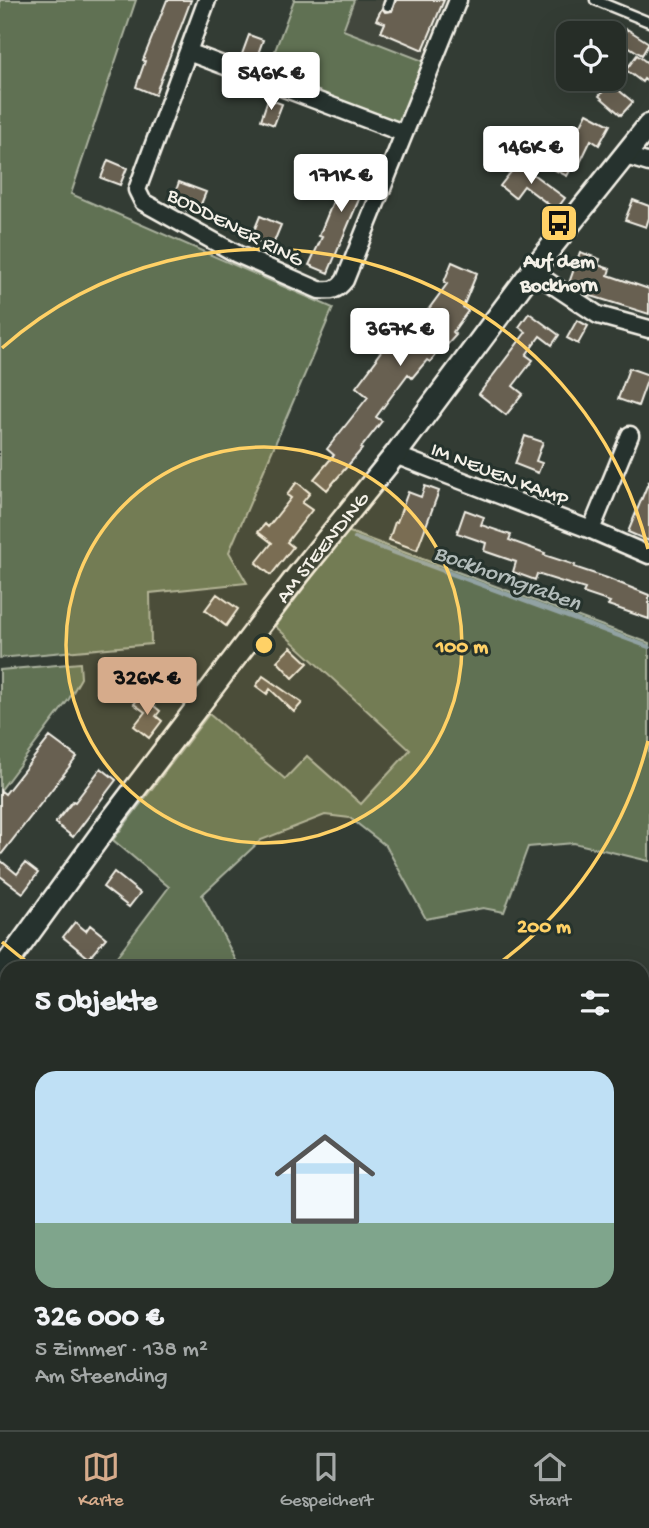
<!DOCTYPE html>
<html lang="de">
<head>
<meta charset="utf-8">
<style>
	:root { --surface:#262d27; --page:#323933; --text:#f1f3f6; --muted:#a4a8a7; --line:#424944; --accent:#d6ab8b }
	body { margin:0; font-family:"Gochi Hand",sans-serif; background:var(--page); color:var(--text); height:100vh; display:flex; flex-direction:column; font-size:26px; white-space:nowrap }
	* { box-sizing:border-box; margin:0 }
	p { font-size:23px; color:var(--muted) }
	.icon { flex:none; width:38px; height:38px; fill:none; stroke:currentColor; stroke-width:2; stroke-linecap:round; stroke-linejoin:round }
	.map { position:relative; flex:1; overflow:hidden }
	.panel { position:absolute; left:0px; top:961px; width:649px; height:471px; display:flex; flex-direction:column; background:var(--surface); border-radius:21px 21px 0 0; box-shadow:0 7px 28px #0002,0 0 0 2px var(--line) }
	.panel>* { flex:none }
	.buttons { position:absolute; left:556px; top:21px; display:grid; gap:14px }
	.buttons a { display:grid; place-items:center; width:70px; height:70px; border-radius:14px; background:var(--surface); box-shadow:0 7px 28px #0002,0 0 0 2px var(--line); font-size:35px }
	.price { position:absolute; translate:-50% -60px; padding:0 16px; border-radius:7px; background:#fff; color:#222; font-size:23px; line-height:46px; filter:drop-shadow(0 2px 4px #0008) }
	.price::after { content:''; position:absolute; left:50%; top:42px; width:21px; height:16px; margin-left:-10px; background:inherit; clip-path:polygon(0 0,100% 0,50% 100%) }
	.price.on { background:var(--accent); color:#111 }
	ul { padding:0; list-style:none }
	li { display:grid; align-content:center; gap:14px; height:371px; padding:0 35px }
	li span { display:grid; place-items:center; height:217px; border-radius:21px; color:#555 }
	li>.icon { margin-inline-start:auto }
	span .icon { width:126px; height:126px; fill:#fffc; stroke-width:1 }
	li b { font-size:30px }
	h2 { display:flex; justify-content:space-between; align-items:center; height:84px; padding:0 35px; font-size:30px }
	.dock { display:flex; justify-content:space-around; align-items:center; height:98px; border-top:2px solid var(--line); background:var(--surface); font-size:19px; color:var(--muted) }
	.dock a { display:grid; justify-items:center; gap:4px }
	.dock .on { color:var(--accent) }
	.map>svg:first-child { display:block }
</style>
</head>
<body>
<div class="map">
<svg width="649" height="1430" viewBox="0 0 649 1430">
	<rect width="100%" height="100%" fill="#333c34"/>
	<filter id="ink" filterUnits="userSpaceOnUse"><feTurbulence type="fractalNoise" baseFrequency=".0143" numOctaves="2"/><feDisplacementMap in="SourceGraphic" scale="14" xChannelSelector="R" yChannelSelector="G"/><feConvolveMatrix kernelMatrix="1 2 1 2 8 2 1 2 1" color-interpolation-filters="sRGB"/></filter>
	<g filter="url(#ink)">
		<path fill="#43473d" d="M 354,0 L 451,0 L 426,62 L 343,30 Z"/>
		<path fill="#617153" stroke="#aab19e" stroke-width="2" d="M 0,0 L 136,0 L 71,194 L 333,308 L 229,552 L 247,583 L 150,593 L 151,644 L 0,658 Z
			M 294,0 L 354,0 L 343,30 L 426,62 L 401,124 L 267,72 Z
			M 347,531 L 649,643 L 649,861 L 574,843 L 528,847 L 504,912 L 483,908 L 426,919 L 386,846 L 350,818 L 325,815 L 261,840 L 202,895 L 240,968 L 108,968 L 169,887 L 113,840 L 209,714 L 285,779 L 307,756 L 361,804 L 410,750 L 275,626 Z
			M 80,663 L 81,678 L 69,699 L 0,791 L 0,670 Z
			M 649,1205 L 649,1426 L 642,1428 L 638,1425 L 642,1424 L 642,1208 Z
			M 0,1360 L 7,1361 L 7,1424 L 602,1424 L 608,1430 L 0,1430 Z"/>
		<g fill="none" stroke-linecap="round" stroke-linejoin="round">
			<path stroke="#91a2a3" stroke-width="4.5" d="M 355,538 L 649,647"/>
		</g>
		<path fill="#686051" stroke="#f4f1e8" stroke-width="2" d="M 167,0 L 191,0 L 155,95 L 136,87 L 145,61 L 143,60 Z
			M 396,0 L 444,0 L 423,50 L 381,32 L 385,23 L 376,20 L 382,8 L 385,12 L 392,11 Z
			M 627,29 L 649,43 L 642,55 L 620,41 Z
			M 249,35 L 263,40 L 255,62 L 241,57 Z
			M 637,55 L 649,64 L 649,83 L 644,79 L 642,82 L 626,70 Z
			M 610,83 L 633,102 L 621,115 L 599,96 Z
			M 268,99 L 282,104 L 274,125 L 261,120 Z
			M 587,113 L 610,125 L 599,145 L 591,140 L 577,169 L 572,167 L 567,176 L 541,163 L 548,151 L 551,153 L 557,142 L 569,148 Z
			M 351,157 L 373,166 L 328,273 L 309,265 L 322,237 L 319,236 Z
			M 108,160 L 127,168 L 120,185 L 101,178 Z
			M 518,163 L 565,198 L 556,210 L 524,186 L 515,198 L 500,186 Z
			M 179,182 L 206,192 L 197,214 L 171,205 Z
			M 633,200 L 649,206 L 649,218 L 646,227 L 625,220 Z
			M 260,216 L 281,225 L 272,247 L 251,238 Z
			M 580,252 L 600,259 L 598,265 L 610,269 L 608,275 L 649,289 L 649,314 L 585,294 L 569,283 Z
			M 452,262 L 477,273 L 463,307 L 468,311 L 453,332 L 456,335 L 447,345 L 444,343 L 430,362 L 427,360 L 412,378 L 408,374 L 376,417 L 382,421 L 361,448 L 362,449 L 327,490 L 314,479 L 334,455 L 327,449 L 368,397 L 356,387 L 377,359 L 376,358 L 390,339 L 393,341 L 408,321 L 412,324 L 418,315 L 422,318 L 447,284 L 444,282 Z
			M 529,313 L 559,335 L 552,345 L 540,336 L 526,355 L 533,360 L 513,386 L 523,394 L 506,415 L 479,394 L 526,332 L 519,327 Z
			M 577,320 L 588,326 L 578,344 L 567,338 Z
			M 629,368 L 649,375 L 638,406 L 618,399 Z
			M 525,436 L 543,442 L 536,461 L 542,463 L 538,473 L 515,464 Z
			M 649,481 L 649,541 L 628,532 Z
			M 297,482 L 310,493 L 302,503 L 312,510 L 287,542 L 293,547 L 271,575 L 256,563 L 272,543 L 258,532 L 265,524 L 268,527 L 291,498 L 287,495 Z
			M 425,486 L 439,491 L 417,550 L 389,540 L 395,522 L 397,522 L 408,492 L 421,497 Z
			M 465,510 L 484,517 L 481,525 L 511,535 L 509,540 L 545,553 L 544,555 L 575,565 L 574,567 L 607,578 L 649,595 L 649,619 L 608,605 L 610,602 L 583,593 L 585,589 L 537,574 L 535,580 L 513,572 L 516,562 L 484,551 L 486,543 L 457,533 Z
			M 217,594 L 238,609 L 226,626 L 205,610 Z
			M 291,647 L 308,663 L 293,678 L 277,661 Z
			M 171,662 L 192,678 L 179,695 L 158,680 Z
			M 263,676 L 302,703 L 294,712 L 270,689 L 267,694 L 256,686 Z
			M 141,695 L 160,711 L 156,716 L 162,721 L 149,738 L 134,726 L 145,712 L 134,704 Z
			M 50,737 L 77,757 L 0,856 L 0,790 L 5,794 Z
			M 101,768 L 116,780 L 73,837 L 55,823 L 73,801 L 75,802 Z
			M 0,860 L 17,874 L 25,863 L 38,873 L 23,893 L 0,876 Z
			M 114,872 L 140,893 L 129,907 L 103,887 Z
			M 75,922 L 86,931 L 90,925 L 106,938 L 89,958 L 63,937 Z"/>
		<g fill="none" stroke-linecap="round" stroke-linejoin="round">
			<defs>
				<path id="lane" d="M 595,0 L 649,22
					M 388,6 L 390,0"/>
				<path id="street" d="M 207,0 L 137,190 L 143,202 L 237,254 L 319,290 C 331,291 337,291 345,280 L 458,0
					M 188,52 L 403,133
					M 626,156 L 649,163
					M 532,271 L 598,315 L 649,329
					M 395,455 L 591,530 L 649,555
					M 591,530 L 630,435
					M 0,1125 L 7,1127
					M 614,1424 L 620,1430"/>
				<g id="secondary">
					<path id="s1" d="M 0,973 L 109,823 L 295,579 L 395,455 L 532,271 L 649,125"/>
				</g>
			</defs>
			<use href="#lane" stroke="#f4f1e8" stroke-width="13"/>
			<use href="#street" stroke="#f4f1e8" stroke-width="21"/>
			<use href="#secondary" stroke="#f4f1e8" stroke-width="26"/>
			<use href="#lane" stroke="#26332d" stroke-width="8"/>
			<use href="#street" stroke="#26332d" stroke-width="16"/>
			<use href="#secondary" stroke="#26332d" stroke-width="21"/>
		</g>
	</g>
	<circle cx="264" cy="645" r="198" fill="#ffd166" fill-opacity=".12"/>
	<g fill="none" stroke="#ffd166" stroke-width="3.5">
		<circle cx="264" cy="645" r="198"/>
		<path d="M648 741A396 396 0 0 1 494 967M34 967A396 396 0 0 1 2 942M2 348A396 396 0 0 1 648 549"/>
	</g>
	<defs>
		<symbol id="bus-square" viewBox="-11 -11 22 22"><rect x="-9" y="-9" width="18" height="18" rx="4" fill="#ffd166" stroke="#26332d"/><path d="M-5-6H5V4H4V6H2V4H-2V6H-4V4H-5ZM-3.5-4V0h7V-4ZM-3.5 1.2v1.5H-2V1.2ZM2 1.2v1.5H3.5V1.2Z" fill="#111"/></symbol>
	</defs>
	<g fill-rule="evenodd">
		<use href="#bus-square" x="537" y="201" width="44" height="44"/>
	</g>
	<g text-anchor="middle" stroke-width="6" stroke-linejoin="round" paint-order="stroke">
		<g font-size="21" fill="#f4f1e8" stroke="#26332d">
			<text transform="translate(236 226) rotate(27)" y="7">BODDENER RING</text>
			<text transform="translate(500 473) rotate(21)" y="7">IM NEUEN KAMP</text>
			<text dy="7" stroke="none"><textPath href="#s1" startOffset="534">AM STEENDING</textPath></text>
		</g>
		<g font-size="21" font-weight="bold" fill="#f4f1e8" stroke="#26332d">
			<text x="559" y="267">Auf dem<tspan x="559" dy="24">Bockhorn</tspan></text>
		</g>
		<g font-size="23" font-style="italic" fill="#b2bcba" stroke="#26332d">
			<text transform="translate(508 576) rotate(20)" y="8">Bockhorngraben</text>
		</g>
	</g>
	<circle cx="264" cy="645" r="10" fill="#ffd166" stroke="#26332d" stroke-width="3.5"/>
	<g font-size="21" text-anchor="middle" font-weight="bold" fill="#ffd166" stroke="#26332d" stroke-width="6" stroke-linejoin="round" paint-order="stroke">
		<text x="462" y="652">100 m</text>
		<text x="544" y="932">200 m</text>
	</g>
</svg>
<div class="buttons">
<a><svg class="icon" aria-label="locate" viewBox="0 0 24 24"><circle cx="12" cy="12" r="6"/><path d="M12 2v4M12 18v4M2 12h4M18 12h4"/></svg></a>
</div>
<b class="price" style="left:271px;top:112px">546K €</b>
<b class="price" style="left:531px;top:186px">146K €</b>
<b class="price" style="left:341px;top:214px">171K €</b>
<b class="price" style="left:400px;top:368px">367K €</b>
<b class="price on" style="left:147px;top:717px">326K €</b>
<section class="panel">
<h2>5 Objekte<svg class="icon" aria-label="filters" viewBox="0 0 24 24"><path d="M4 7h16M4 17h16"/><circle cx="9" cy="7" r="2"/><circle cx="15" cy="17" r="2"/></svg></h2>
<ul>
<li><span style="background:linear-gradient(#bfe0f5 70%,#7fa58c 0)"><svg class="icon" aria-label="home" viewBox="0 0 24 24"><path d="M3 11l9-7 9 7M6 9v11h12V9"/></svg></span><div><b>326 000 €</b><p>5 Zimmer · 138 m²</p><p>Am Steending</p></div></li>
</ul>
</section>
</div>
<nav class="dock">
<a class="on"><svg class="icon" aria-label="map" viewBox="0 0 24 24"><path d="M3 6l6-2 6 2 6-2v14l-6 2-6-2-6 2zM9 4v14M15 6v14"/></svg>Karte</a>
<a><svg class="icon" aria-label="saved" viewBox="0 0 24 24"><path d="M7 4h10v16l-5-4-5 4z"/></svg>Gespeichert</a>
<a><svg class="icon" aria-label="home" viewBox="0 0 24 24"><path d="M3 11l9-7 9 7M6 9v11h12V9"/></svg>Start</a>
</nav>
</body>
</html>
